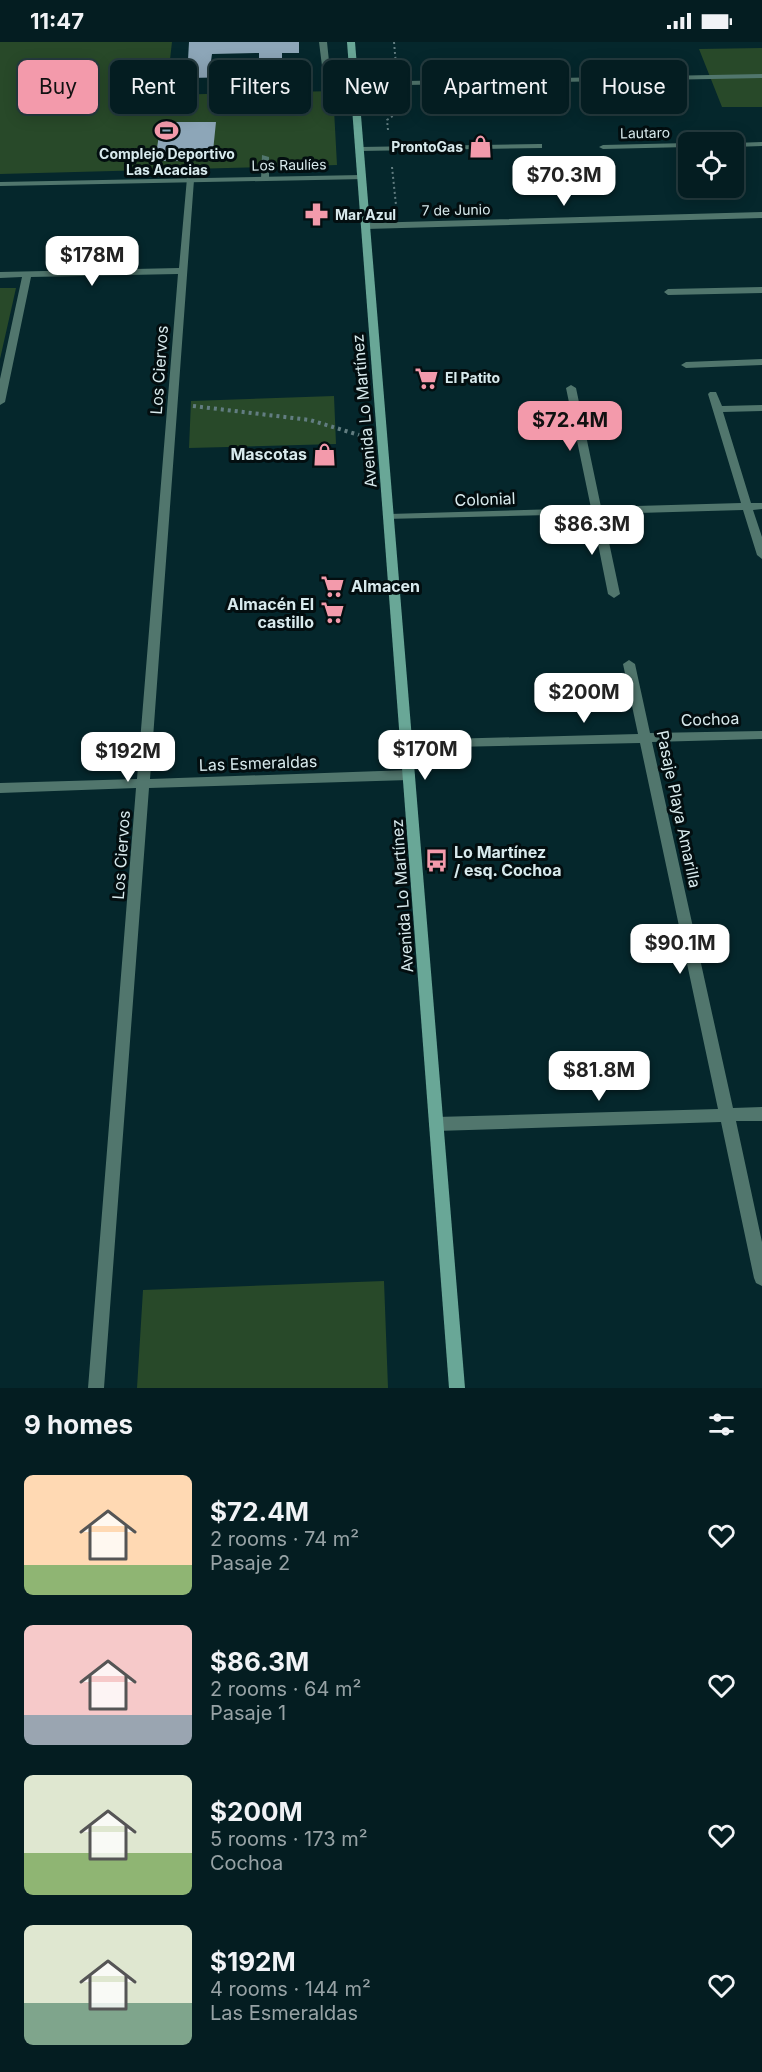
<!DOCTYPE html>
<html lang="en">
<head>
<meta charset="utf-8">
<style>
	:root { --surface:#041d21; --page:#122a2e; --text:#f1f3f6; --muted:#97a2a5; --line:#253b3f; --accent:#f39aab }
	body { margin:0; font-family:Inter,sans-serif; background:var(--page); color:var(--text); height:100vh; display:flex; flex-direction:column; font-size:22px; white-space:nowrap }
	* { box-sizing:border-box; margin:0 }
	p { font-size:20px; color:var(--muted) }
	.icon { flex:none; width:33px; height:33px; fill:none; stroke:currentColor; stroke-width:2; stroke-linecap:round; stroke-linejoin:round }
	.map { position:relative; height:1346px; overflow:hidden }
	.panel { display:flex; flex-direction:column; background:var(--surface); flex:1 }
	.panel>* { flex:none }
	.hud { position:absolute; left:18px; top:18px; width:726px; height:54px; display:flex; gap:12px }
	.buttons { position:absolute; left:678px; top:90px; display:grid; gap:12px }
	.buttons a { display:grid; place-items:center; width:66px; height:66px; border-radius:9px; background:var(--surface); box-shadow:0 3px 15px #0003,0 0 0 2px var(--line); font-size:30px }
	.price { position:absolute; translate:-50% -51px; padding:0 14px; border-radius:12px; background:#fff; color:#222; font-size:20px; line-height:39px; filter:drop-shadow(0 2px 3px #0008) }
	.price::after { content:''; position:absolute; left:50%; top:36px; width:18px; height:14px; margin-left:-9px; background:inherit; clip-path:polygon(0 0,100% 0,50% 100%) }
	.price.on { background:var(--accent); color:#111 }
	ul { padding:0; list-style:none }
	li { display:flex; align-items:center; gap:18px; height:150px; padding:0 24px }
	li span { display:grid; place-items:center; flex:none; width:168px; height:120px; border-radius:9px; color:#555 }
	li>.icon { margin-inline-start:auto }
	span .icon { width:72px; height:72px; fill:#fffc; stroke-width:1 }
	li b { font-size:26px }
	h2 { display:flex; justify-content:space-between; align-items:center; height:72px; padding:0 24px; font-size:26px }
	.tag { padding:0 21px; border-radius:9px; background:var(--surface); box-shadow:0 3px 15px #0003,0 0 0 2px var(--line); font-size:21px; line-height:54px }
	.tag.on { background:var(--accent); color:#111 }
	.status { display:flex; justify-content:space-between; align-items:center; height:42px; padding:0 30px; background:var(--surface); direction:ltr }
	.status svg { height:16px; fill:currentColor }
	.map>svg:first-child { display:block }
</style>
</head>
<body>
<div class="status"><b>11:47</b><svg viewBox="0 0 49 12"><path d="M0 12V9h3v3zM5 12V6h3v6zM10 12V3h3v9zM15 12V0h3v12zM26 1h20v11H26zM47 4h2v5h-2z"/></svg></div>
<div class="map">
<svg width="762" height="1346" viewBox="0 0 762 1346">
	<rect width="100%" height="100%" fill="#05272c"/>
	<path fill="#284929" d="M 0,0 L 172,0 L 166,53 L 333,49 L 337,123 L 0,132 Z
		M 762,6 L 762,65 L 722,65 L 699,7 Z
		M 0,246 L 16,246 L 0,317 Z
		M 334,354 L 336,402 L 189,406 L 191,359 Z
		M 384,1239 L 388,1346 L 137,1346 L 143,1248 Z"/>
	<path fill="#8da6b8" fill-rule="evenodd" d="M 189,0 L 299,0 L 299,11 L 282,11 L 282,18 L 300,17 L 300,34 L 187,36 ZM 259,11 L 259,18 L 211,19 L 212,12 Z
		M 161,80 L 216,80 L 212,119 L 155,119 Z"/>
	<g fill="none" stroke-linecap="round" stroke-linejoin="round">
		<path stroke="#627d81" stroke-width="2" stroke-dasharray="2 3" stroke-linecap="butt" d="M 394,0 L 396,23
			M 388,88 L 387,78 L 400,69 L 400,60
			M 392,125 L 396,163"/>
		<path stroke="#627d81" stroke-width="4" stroke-dasharray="3 4" stroke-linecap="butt" d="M 193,364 L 310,378 L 359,393"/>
		<path fill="#51766d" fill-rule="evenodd" d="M 319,0 L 327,0 L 330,29 L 358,40 L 358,44 L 352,44 L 323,32 Z
			M 539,102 L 542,102 L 542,106 L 360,109 L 356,107 L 360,105 Z
			M 262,113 L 269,115 L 269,137 L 265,139 L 261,137 Z"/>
		<path fill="#51766d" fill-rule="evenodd" d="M 762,32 L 762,36 L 355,44 L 351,42 L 355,40 Z
			M 762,100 L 762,104 L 734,105 L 734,101 Z
			M 688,101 L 688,105 L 603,107 L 599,105 L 603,103 Z
			M 187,136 L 194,138 L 150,737 L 409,728 L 413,730 L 415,733 L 413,736 L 409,738 L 149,746 L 104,1346 L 88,1346 L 136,746 L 0,751 L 0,741 L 137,737 L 178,232 L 31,235 L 5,360 L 0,363 L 0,337 L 22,235 L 0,236 L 0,230 L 179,226 Z
			M 762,170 L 762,176 L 366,187 L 362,184 L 366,181 Z
			M 762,245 L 762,251 L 668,253 L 664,250 L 668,247 Z
			M 762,317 L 762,323 L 686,326 L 681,323 L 686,320 Z
			M 571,343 L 576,346 L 601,465 L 741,461 L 708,352 L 710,350 L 716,350 L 722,364 L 762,363 L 762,369 L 723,370 L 751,461 L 762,461 L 762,467 L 753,468 L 762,495 L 762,517 L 757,513 L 743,468 L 603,472 L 620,552 L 614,556 L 608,552 L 592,472 L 385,477 L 384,475 L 385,473 L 389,472 L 591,466 L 566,346 Z
			M 629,618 L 635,622 L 650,691 L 762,689 L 762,697 L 652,700 L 733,1066 L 762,1065 L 762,1079 L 736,1079 L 762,1200 L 762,1244 L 756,1241 L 754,1236 L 721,1080 L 436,1089 L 431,1087 L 429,1082 L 431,1077 L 436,1075 L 718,1067 L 640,701 L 407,706 L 401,702 L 407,698 L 638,692 L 623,622 Z"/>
		<path fill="#51766d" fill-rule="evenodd" d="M 362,133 L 365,133 L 365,137 L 0,144 L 0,140 Z"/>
		<path fill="#69a797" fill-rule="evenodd" d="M 347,0 L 355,0 L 465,1346 L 449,1346 Z"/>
	</g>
	<defs>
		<symbol id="stadium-bare" viewBox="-9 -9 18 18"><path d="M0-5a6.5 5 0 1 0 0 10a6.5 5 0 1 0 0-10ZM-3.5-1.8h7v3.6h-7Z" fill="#f39aab" stroke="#030e10" stroke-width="2.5" paint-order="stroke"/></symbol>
		<symbol id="shop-bare" viewBox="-9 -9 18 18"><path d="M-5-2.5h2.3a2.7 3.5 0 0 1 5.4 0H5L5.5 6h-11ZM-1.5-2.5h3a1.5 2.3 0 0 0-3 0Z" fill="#f39aab" stroke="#030e10" stroke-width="2.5" paint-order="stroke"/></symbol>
		<symbol id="pharmacy-bare" viewBox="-9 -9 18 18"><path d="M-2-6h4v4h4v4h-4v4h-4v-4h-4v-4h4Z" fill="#f39aab" stroke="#030e10" stroke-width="2.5" paint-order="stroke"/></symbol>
		<symbol id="supermarket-bare" viewBox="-9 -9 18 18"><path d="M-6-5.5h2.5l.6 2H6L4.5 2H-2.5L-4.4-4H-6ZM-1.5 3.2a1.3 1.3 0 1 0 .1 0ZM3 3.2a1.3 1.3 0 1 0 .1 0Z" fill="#f39aab" stroke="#030e10" stroke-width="2.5" paint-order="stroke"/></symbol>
		<symbol id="bus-bare" viewBox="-9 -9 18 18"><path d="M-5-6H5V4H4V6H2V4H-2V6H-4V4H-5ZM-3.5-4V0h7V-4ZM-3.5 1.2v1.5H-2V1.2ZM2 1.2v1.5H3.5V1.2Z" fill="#f39aab" stroke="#030e10" stroke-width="2.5" paint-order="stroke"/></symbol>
	</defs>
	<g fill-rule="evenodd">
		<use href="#stadium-bare" x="150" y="72" width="33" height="33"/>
		<use href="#shop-bare" x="464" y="88" width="33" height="33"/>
		<use href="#pharmacy-bare" x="300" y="156" width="33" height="33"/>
		<use href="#supermarket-bare" x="410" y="320" width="33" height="33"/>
		<use href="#shop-bare" x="308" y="396" width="33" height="33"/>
		<use href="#supermarket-bare" x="316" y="528" width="33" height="33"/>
		<use href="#supermarket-bare" x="316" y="554" width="33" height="33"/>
		<use href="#bus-bare" x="420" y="802" width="33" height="33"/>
	</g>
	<g text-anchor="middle" stroke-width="6" stroke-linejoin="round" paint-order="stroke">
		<g font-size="14" fill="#d8eaed" stroke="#030e10">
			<text transform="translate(645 91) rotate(-1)" y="5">Lautaro</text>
			<text transform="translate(289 123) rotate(-1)" y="5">Los Raulíes</text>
			<text transform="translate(456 168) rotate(-1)" y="5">7 de Junio</text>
		</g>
		<g font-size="14" font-weight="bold" fill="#d8eaed" stroke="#030e10" text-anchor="start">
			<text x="463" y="110" text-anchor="end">ProntoGas</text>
			<text x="167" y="117" text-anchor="middle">Complejo Deportivo<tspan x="167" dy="16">Las Acacias</tspan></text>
			<text x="335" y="178">Mar Azul</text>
			<text x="445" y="341">El Patito</text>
		</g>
		<g font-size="16" fill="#d8eaed" stroke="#030e10">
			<text transform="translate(159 328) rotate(-86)" y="6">Los Ciervos</text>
			<text transform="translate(364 369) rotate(-95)" y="6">Avenida Lo Martínez</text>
			<text transform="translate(485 457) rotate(-2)" y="6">Colonial</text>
			<text transform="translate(710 677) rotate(-2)" y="6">Cochoa</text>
			<text transform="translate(258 721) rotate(-2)" y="6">Las Esmeraldas</text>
			<text transform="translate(679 767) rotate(78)" y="6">Pasaje Playa Amarilla</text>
			<text transform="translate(121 813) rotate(-86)" y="6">Los Ciervos</text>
			<text transform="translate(402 854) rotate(-94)" y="6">Avenida Lo Martínez</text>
		</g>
		<g font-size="16" font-weight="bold" fill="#d8eaed" stroke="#030e10" text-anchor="end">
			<text x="307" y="418">Mascotas</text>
			<text x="351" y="550" text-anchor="start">Almacen</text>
			<text x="314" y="568">Almacén El<tspan x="314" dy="18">castillo</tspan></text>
			<text x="454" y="816" text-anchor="start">Lo Martínez<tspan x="454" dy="18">/ esq. Cochoa</tspan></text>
		</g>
	</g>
</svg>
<div class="buttons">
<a><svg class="icon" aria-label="locate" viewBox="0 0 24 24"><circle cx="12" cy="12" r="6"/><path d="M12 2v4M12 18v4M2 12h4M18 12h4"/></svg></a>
</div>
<b class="price" style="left:564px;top:165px">$70.3M</b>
<b class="price" style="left:92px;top:245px">$178M</b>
<b class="price on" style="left:570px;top:410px">$72.4M</b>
<b class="price" style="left:592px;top:514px">$86.3M</b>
<b class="price" style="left:584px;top:682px">$200M</b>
<b class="price" style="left:425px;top:739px">$170M</b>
<b class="price" style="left:128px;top:741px">$192M</b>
<b class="price" style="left:680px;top:933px">$90.1M</b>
<b class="price" style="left:599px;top:1060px">$81.8M</b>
<div class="hud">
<a class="tag on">Buy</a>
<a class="tag">Rent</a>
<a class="tag">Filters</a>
<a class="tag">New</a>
<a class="tag">Apartment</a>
<a class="tag">House</a>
</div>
</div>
<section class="panel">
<h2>9 homes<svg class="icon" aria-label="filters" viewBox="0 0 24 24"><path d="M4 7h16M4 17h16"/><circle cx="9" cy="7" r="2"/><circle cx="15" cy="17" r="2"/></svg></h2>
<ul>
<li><span style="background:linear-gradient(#ffd9b3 75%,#8fb573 0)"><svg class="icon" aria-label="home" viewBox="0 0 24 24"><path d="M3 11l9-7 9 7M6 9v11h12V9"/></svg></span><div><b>$72.4M</b><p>2 rooms · 74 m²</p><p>Pasaje 2</p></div><svg class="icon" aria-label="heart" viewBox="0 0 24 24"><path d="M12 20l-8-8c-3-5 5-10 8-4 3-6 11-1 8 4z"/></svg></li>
<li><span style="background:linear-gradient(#f6c9c9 75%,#9aa5b1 0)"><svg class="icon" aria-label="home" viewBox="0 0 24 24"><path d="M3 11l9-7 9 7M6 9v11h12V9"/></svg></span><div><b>$86.3M</b><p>2 rooms · 64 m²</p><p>Pasaje 1</p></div><svg class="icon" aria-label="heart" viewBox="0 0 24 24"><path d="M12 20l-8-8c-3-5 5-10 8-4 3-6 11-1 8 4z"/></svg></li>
<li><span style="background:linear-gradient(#dfe7d0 65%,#8fb573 0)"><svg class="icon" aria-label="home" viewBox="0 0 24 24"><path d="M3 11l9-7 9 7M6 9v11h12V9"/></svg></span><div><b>$200M</b><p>5 rooms · 173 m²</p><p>Cochoa</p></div><svg class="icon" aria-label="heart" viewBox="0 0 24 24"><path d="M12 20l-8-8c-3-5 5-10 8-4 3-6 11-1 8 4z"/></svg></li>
<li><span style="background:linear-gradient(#dfe7d0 65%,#7fa58c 0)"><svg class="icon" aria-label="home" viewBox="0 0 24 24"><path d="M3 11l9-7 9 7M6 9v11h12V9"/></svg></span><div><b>$192M</b><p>4 rooms · 144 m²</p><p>Las Esmeraldas</p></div><svg class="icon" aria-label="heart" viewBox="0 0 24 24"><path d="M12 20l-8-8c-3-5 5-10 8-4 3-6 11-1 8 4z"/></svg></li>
</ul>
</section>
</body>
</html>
